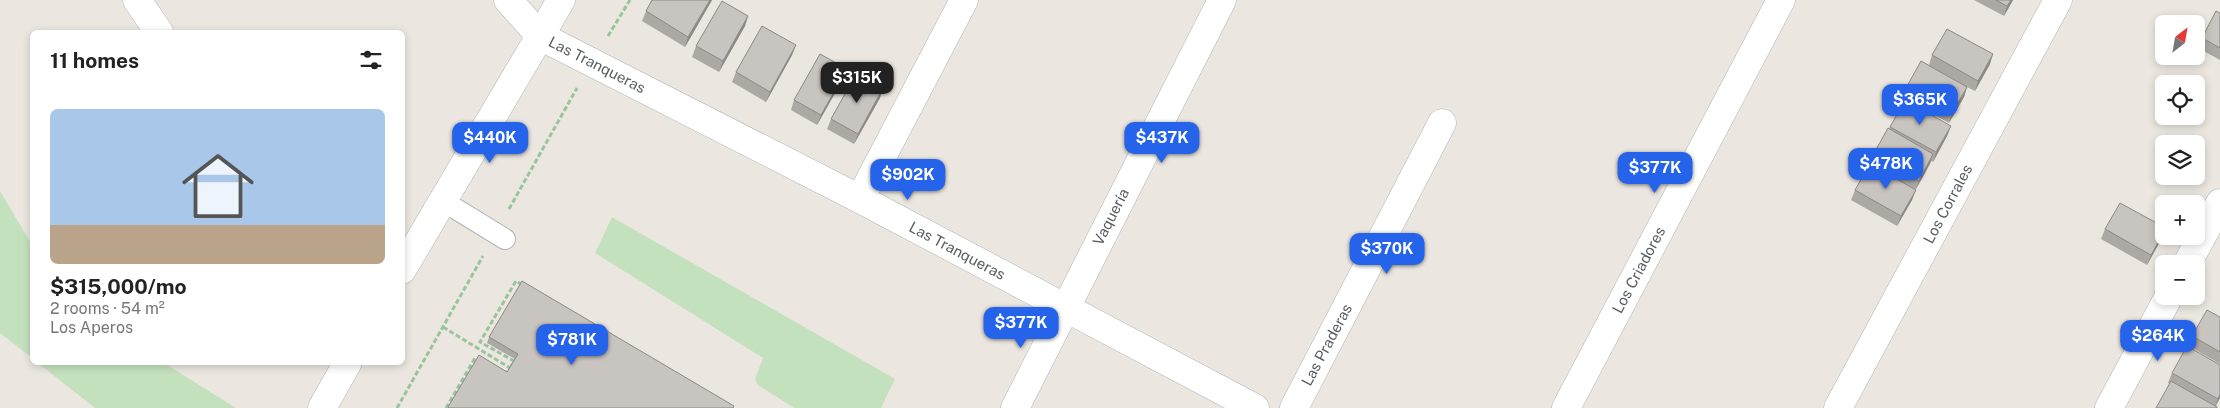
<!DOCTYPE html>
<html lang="en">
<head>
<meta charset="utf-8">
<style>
	:root { --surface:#fff; --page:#f2f2f2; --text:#222; --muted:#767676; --accent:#2563eb }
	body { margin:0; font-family:"Public Sans",sans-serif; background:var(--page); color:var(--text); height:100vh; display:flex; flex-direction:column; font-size:19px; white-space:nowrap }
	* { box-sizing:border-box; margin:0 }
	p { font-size:16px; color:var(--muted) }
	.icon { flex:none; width:28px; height:28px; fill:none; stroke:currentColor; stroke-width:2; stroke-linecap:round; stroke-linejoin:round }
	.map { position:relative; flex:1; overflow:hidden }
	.sheet { position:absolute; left:30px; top:30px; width:375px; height:335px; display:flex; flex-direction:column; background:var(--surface); border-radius:8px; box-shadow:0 2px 8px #0003 }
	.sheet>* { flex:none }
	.needle { width:32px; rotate:31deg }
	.tools { position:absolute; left:2155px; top:15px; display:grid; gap:10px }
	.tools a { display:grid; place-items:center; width:50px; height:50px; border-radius:8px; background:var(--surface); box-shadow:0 2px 8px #0003; font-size:25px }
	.price { position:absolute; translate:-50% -42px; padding:0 11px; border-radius:10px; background:var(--accent); color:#fff; font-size:16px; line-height:32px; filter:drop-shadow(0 1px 2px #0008) }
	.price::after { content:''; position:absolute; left:50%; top:30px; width:15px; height:11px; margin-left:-8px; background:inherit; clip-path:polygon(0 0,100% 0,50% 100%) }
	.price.active { background:#222; color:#fff }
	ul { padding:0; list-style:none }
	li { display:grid; align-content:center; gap:10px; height:265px; padding:0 20px }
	li span { display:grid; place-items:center; height:155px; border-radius:8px; color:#555 }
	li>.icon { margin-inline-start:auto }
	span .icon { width:90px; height:90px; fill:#fffc; stroke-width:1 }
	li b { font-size:21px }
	h2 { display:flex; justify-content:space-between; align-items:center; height:60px; padding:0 20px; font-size:21px }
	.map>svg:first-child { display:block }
</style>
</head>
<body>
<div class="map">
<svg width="2220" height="408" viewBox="0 0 2220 408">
	<rect width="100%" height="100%" fill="#ebe7e0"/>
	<path fill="#c4e1be" d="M 0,191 L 32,245 L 32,358 L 0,333 Z
		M 612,217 L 895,379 L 881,408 L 794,408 L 758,385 L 755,379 L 763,358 L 595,253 Z
		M 38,363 L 164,363 L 236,408 L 95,408 Z"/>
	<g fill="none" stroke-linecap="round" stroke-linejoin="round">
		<defs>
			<path id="service" d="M 443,201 L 505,239"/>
			<path id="minor" d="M 137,0 L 159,32
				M 508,0 L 540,36 L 561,0
				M 860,199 L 964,0
				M 2187,264 L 2220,203
				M 1015,408 L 1222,0
				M 1294,408 L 1442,123
				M 1566,408 L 1781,0
				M 1838,408 L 2058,0
				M 2109,408 L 2169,296"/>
			<path id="tertiary" d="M 402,270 L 540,36 L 860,199 L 1255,408
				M 322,408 L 348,362"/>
		</defs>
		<use href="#service" stroke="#b1b4b7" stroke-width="22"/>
		<use href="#minor" stroke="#b1b4b7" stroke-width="29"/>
		<use href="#tertiary" stroke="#b1b4b7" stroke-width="29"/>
		<path stroke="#9ac49e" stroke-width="3" stroke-dasharray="5 2.5" stroke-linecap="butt" d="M 608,36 L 630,0
			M 509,209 L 577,88
			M 443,327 L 510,368 L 505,375
			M 510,368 L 514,361 L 480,342 L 516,281 L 524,286
			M 397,408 L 483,256
			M 446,408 L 475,358 L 480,361"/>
		<use href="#service" stroke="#fff" stroke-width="20"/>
		<use href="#minor" stroke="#fff" stroke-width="28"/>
		<use href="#tertiary" stroke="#fff" stroke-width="28"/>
	</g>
	<path fill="#aca9a5" d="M 652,0 L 712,0 L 685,47 L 642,21 L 646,11 Z
		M 1974,0 L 2013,0 L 2004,16 Z
		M 2220,13 L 2220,60 L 2198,48 L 2202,38 Z
		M 748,16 L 745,26 L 719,72 L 692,57 L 696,46 Z
		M 796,45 L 792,55 L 766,102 L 732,82 L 736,72 Z
		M 1932,55 L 1990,64 L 1975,91 L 1967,87 L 1964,97 L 1949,123 L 1903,98 L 1906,88 L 1929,65 Z
		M 843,79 L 817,125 L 791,110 L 794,100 Z
		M 880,98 L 854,144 L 827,129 L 831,119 Z
		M 1951,126 L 1947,136 L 1933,162 L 1931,161 L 1915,190 L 1912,200 L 1897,226 L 1851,200 L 1855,190 L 1869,165 L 1873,155 L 1890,127 Z
		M 2105,229 L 2162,238 L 2147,265 L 2101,239 Z
		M 2220,317 L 2220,364 L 2189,346 L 2192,336 Z
		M 489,337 L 734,406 L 733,408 L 448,408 L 479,355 L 507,372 L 515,359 L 487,343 Z
		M 2172,373 L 2220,398 L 2216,406 L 2168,383 Z"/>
	<path fill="#8c8986" d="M 710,0 L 712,0 L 685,47 L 688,37 Z
		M 2011,0 L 2013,0 L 2004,16 L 2007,6 Z
		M 748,16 L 745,26 L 719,72 L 723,61 Z
		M 796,45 L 792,55 L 766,102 L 770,92 Z
		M 1993,54 L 1990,64 L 1975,91 L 1978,81 Z
		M 847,69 L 843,79 L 817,125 L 821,115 Z
		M 1967,87 L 1964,97 L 1949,123 L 1952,113 Z
		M 883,88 L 880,98 L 854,144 L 858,134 Z
		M 1951,126 L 1947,136 L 1933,162 L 1936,152 Z
		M 1933,154 L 1930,164 L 1915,191 L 1919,181 Z
		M 1916,190 L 1912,200 L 1897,226 L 1901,216 Z
		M 2164,232 L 2162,238 L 2147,265 L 2151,255 Z
		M 2220,394 L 2220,398 L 2214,408 L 2218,399 Z"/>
	<path fill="#c8c4c0" stroke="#8c8986" d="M 652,0 L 710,0 L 688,37 L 646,11 Z
		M 1996,0 L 2011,0 L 2007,6 Z
		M 722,1 L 748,16 L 723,61 L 696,46 Z
		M 2216,11 L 2220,13 L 2220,48 L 2202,38 Z
		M 762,26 L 796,45 L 770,92 L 736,72 Z
		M 1947,29 L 1993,54 L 1978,81 L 1932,55 Z
		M 820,54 L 847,69 L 821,115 L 794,100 Z
		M 1921,61 L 1967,87 L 1952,113 L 1906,88 Z
		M 856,74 L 883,88 L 858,134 L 831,119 Z
		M 1905,100 L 1951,126 L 1936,152 L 1890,127 Z
		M 1888,128 L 1933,154 L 1919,181 L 1873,155 Z
		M 1870,164 L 1916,190 L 1901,216 L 1855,190 Z
		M 2120,203 L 2164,227 L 2164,232 L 2151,255 L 2105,229 Z
		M 522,281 L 734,406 L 733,408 L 449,408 L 448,407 L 479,355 L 507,372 L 518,354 L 489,337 Z
		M 2207,310 L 2220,317 L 2220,352 L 2192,336 Z
		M 2187,346 L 2220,365 L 2220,394 L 2218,399 L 2172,373 Z
		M 2171,381 L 2217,407 L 2217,408 L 2156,408 Z"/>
	<g text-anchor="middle" stroke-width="4" stroke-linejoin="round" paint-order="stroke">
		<g font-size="15" fill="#595d60" stroke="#fff">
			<text transform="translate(597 65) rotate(27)" y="5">Las Tranqueras</text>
			<text transform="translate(1948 204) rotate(-62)" y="5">Los Corrales</text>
			<text transform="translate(1111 217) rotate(-63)" y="5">Vaquería</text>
			<text transform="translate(957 251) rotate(28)" y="5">Las Tranqueras</text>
			<text transform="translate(1639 270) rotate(-62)" y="5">Los Criadores</text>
			<text transform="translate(1327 345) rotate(-62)" y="5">Las Praderas</text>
		</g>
	</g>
</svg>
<div class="tools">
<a><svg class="needle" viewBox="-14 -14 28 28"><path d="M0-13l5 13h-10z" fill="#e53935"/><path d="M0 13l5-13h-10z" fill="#767676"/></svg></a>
<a><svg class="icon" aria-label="locate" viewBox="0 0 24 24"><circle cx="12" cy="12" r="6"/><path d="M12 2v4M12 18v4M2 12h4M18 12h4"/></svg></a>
<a><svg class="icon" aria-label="layers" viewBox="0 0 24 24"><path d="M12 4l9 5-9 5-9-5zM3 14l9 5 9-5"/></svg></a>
<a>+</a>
<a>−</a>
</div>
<b class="price active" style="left:857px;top:104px">$315K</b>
<b class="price" style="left:1920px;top:126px">$365K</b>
<b class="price" style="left:490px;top:164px">$440K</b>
<b class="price" style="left:1162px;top:164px">$437K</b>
<b class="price" style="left:1886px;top:190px">$478K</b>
<b class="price" style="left:1655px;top:194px">$377K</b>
<b class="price" style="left:908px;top:201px">$902K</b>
<b class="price" style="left:1387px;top:275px">$370K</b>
<b class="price" style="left:1021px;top:349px">$377K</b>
<b class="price" style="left:2158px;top:362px">$264K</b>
<b class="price" style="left:572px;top:366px">$781K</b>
<section class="sheet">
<h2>11 homes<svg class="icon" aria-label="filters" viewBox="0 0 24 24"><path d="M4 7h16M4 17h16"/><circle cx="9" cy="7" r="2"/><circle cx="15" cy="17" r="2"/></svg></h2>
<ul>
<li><span style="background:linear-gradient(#a9c7e8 75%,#b9a48a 0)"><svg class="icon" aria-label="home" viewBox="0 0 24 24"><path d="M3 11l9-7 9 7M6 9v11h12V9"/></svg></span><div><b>$315,000/mo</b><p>2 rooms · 54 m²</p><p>Los Aperos</p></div></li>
</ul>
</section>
</div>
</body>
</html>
